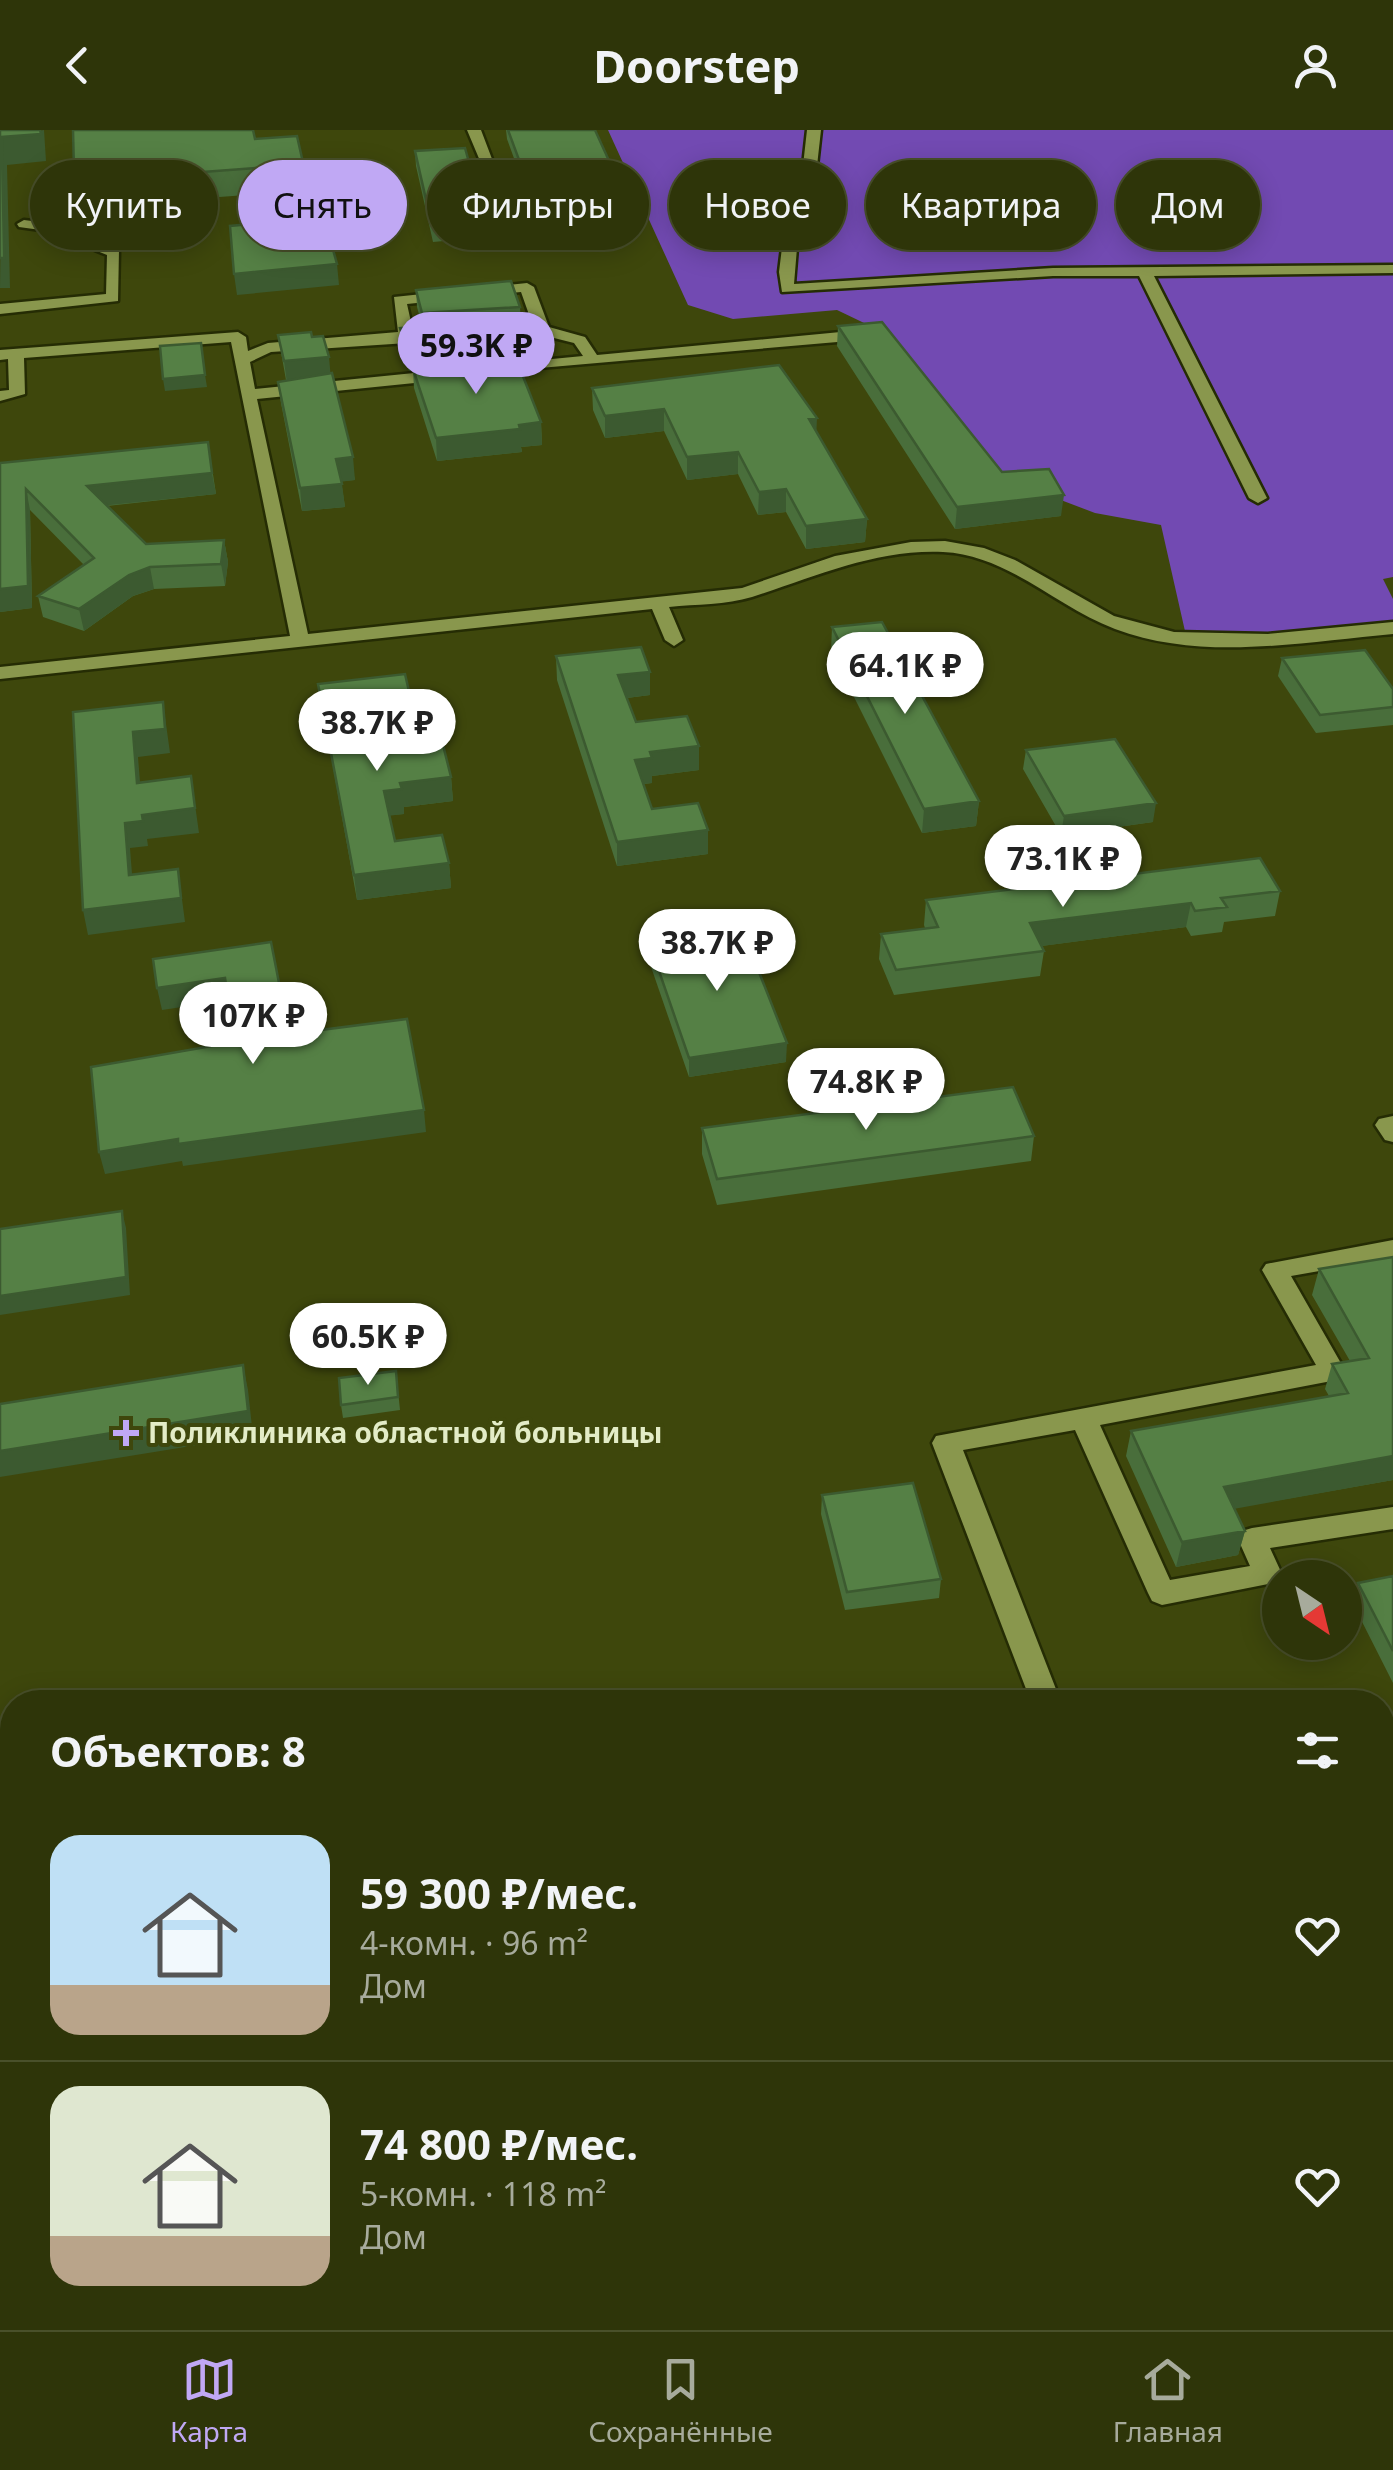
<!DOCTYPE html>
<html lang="ru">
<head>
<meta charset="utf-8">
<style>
	:root { --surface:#2e3509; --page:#3a4017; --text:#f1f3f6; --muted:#a7ab9c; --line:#49502a; --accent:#c0a8f4 }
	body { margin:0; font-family:"Noto Sans",sans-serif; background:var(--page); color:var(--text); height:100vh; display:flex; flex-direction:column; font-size:38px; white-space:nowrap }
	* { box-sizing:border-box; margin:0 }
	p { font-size:32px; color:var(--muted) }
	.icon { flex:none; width:55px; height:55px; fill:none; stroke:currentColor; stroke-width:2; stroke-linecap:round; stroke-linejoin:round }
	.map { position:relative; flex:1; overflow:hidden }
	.details { position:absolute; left:0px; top:1560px; width:1395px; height:640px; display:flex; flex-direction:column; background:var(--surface); border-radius:40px 40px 0 0; box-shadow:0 5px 25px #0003,0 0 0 2px var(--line) }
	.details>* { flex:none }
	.hud { position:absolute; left:30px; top:30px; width:1335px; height:90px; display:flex; gap:20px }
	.needle { width:65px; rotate:145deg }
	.buttons { position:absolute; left:1262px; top:1430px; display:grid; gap:20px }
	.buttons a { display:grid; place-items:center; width:100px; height:100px; border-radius:50%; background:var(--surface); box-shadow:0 5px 25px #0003,0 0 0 2px var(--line); font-size:50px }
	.price { position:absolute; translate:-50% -85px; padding:0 22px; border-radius:35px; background:#fff; color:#222; font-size:32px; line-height:65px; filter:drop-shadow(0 2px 5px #0008) }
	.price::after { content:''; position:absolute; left:50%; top:60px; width:30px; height:22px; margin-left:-15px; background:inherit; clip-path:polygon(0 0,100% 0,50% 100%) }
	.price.active { background:var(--accent); color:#111 }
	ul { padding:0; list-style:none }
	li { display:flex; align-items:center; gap:30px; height:250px; padding:0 50px }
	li+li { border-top:2px solid var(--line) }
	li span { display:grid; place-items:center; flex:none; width:280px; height:200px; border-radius:30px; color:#555 }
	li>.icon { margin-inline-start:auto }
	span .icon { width:120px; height:120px; fill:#fffc; stroke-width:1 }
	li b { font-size:42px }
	h2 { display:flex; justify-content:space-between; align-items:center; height:120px; padding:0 50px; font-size:42px }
	.tag { padding:0 35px; border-radius:45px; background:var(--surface); box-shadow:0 5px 25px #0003,0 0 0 2px var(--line); font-size:35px; line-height:90px }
	.tag.active { background:var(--accent); color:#111 }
	header { display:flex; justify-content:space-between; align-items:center; height:130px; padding:0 50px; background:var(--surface); font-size:45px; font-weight:700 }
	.tabs { display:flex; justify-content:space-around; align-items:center; height:140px; border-top:2px solid var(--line); background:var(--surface); font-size:28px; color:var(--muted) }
	.tabs a { display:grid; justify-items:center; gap:5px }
	.tabs .active { color:var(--accent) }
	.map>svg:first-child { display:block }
</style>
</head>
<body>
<header><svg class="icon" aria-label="back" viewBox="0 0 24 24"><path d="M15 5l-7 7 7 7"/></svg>Doorstep<svg class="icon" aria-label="person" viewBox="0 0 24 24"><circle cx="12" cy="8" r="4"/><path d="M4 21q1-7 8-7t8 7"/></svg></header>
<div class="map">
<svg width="1393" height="2200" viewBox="0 0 1393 2200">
	<rect width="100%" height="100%" fill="#3e470c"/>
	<path fill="#724ab2" d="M 608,0 L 1393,0 L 1393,447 L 1383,449 L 1393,469 L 1393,498 L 1187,510 L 1161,395 L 1095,383 L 1003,348 L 885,203 L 837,180 L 733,189 L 688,175 Z"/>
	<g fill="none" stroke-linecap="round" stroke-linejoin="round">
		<defs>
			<path id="minor" d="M 467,0 L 481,0 L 511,79 L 499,76 Z
				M 807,0 L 821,0 L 812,81 L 799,94 L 794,154 L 1053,138 L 1393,135 L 1393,143 L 1154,146 L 1267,368 L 1258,373 L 1249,368 L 1139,146 L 1053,146 L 782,162 L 779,142 L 785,93 L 798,80 Z
				M 24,90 L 56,94 L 119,120 L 118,171 L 0,184 L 0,174 L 106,164 L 107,125 L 48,101 L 19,97 L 17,94 Z
				M 527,153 L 534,157 L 549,197 L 585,207 L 597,225 L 872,199 L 880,204 L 872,209 L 483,243 L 481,240 L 489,235 L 583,226 L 574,213 L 542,205 L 477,208 L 477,202 L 482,200 L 533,196 L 521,162 L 407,174 L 413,201 L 438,205 L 438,211 L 271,222 L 250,232 L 255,259 L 444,240 L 452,245 L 444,250 L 257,269 L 308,504 L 742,458 L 835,426 L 911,412 L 945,411 L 984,418 L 1015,430 L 1114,486 L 1174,502 L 1268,504 L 1393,492 L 1393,504 C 1302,512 1203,532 1115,499 C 1056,477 1008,425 943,422 C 875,419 815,447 752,467 C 726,475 696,474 669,477 L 683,510 L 674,516 L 665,510 L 652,479 L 0,549 L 0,537 L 290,506 L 231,212 L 24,228 L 25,264 L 0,271 L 0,261 L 9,260 L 8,229 L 0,230 L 0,220 L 238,202 L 246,207 L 248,221 L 268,213 L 398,202 L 394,167 Z
				M 1393,986 L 1393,1012 L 1385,1010 L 1375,995 L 1379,989 Z
				M 1393,1110 L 1393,1128 L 1291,1146 L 1346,1242 L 1342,1249 L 1100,1295 L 1170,1450 L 1250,1436 L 1238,1409 L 1242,1401 L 1252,1398 L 1393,1377 L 1393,1399 L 1270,1418 L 1282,1444 L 1278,1452 L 1162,1475 L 1152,1471 L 1148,1463 L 1075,1300 L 963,1320 L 1061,1572 L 1031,1572 L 932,1313 L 936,1306 L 1316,1235 L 1262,1140 L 1266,1134 Z
				M 1393,2135 L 1393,2171 L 1382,2174 L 1382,2138 Z
				M 1222,2188 L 1300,2188 L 1295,2200 L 1217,2200 Z"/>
		</defs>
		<use href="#minor" stroke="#252c04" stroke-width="5"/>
		<use href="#minor" fill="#89974d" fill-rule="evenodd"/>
	</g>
	<path fill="#496e3b" d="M 506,0 L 595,0 L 632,81 L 633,97 L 541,103 L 507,9 Z
		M 255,9 L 304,37 L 307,63 L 271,63 L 153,72 L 121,65 L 79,68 L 74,42 Z
		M 415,21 L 486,92 L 487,107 L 433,112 L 416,36 Z
		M 416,160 L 520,177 L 521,193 L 513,194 L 517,203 L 518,225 L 510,226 L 541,292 L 542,315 L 521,317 L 522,322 L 437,331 L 414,258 L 413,241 L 409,241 L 402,220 L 400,198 L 422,196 L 417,177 Z
		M 838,196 L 1002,342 L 1061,386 L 955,399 L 837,216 Z
		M 278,205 L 312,207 L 330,244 L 355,350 L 341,351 L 345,377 L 302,381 L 281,273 L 278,252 L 286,250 Z
		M 592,258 L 816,302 L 867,389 L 865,412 L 806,419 L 786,382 L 758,385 L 738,344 L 687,350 L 664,301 L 605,308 L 593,280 Z
		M 208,312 L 216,364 L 107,376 L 146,414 L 224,410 L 228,432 L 225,456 L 154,459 L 133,466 L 84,501 L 43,487 L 38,466 L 84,435 L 30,380 L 32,478 L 0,482 L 0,333 Z
		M 832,497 L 979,671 L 976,696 L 922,703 L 831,521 Z
		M 556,526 L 650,565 L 627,568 L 636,592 L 699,616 L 699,640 L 652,646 L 652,653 L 644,654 L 652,679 L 708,724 L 617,736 L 557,550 Z
		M 1282,528 L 1393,559 L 1393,595 L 1316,603 L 1278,546 Z
		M 318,554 L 414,594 L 385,597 L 390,622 L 451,647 L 453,671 L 404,677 L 404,684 L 390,685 L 395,711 L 449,733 L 451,758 L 357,770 Z
		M 1026,620 L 1153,692 L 1061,705 L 1023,639 Z
		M 1280,761 L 1275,786 L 1224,792 L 1222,802 L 1191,806 L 1186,797 L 1041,816 L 1044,821 L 1040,846 L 894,865 L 879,829 L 881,804 L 925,798 L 924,795 L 926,770 Z
		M 649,812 L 786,932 L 689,947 L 649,831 Z
		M 702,998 L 1034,1006 L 1031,1031 L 717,1075 L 702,1024 Z
		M 1393,1127 L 1393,1350 L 1234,1378 L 1245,1401 L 1238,1425 L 1176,1437 L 1126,1326 L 1131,1301 L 1329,1266 L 1325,1259 L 1332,1234 L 1350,1231 L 1312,1165 L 1319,1139 Z
		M 396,1241 L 400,1280 L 343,1288 L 341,1275 Z
		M 822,1365 L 941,1449 L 939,1468 L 845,1480 L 821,1384 Z
		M 1393,1446 L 1393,1553 L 1352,1472 L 1358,1453 Z"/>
	<path fill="#3c5a30" d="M 44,0 L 46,31 L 7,35 L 10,158 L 0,158 L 2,7 Z
		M 337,134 L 339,155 L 237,165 L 234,144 Z
		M 517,203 L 518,225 L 510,226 L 510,231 L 412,236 L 413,241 L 409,241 L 407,220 Z
		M 329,227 L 331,249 L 287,253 L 284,231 Z
		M 205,245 L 207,257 L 165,261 L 163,249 Z
		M 664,279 L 664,301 L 605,308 L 605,286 Z
		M 817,288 L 816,310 L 809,289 Z
		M 541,292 L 542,315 L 521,317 L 522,322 L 437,331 L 436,308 Z
		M 738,322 L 738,344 L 687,350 L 687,327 Z
		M 353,327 L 355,350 L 339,352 L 336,329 Z
		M 212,343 L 216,364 L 91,377 L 87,356 Z
		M 342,354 L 345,377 L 302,381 L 300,358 Z
		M 26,359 L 30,380 L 32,478 L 0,482 L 0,459 Z
		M 786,359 L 786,382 L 758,385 L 759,362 Z
		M 1064,365 L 1061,386 L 955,399 L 957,377 Z
		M 867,389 L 865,412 L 806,419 L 806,396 Z
		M 224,410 L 228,432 L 225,456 L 221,434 Z
		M 150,437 L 154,459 L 133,466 L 84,501 L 79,479 L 129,445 Z
		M 650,542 L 650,565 L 619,569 L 618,545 Z
		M 411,570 L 414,594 L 383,597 L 380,573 Z
		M 163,572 L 170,623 L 138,627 L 142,677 L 137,653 L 133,602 Z
		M 699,616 L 699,640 L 652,646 L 652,653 L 636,655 L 635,630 L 650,622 Z
		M 191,646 L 199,703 L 147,709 L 148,716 L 130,718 L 134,770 L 129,745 L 125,693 L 142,685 Z
		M 451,647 L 453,671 L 404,677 L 404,684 L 387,686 L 384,661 L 400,653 Z
		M 979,671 L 976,696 L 922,703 L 924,679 Z
		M 1156,673 L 1153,692 L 1061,705 L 1064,686 Z
		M 708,700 L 708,724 L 617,736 L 617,712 Z
		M 449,733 L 451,758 L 357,770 L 354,745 Z
		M 178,739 L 185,792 L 88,805 L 83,780 Z
		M 1191,773 L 1186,797 L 1027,818 L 1030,793 Z
		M 225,848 L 229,870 L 162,880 L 157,858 Z
		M 787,913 L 786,932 L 689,947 L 689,928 Z
		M 424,980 L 426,1002 L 183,1036 L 182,1031 L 105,1044 L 99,1022 L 178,1009 Z
		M 122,1081 L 126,1098 L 130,1165 L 0,1185 L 0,1166 Z
		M 243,1235 L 248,1260 L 253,1306 L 0,1347 L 0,1321 Z
		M 1393,1326 L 1393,1350 L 1217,1382 L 1224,1357 Z
		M 1245,1401 L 1238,1425 L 1176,1437 L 1182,1412 Z"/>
	<path fill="#558045" stroke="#3c5a30" stroke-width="2.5" d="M 0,0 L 40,0 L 41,4 L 2,7 L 4,128 L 0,128 Z
		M 73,0 L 253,0 L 255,9 L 297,6 L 304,37 L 268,37 L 149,46 L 117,39 L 74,42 Z
		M 508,0 L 595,0 L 632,81 L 540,87 Z
		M 465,18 L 486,92 L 432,96 L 415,21 Z
		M 324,87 L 337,134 L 234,144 L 230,96 Z
		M 511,151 L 520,177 L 422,183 L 416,160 Z
		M 511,189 L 517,203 L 507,204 L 509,210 L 407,220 L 400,198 Z
		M 882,192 L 1002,342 L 1049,339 L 1064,365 L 957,377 L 838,196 Z
		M 311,202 L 312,207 L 323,206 L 329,227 L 284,231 L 278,205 Z
		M 201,213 L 205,245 L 163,249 L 160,216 Z
		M 515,226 L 541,292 L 519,295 L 520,299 L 436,308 L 412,236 Z
		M 779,235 L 817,288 L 809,289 L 867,389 L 806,396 L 786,359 L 759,362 L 738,322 L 687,327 L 664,279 L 605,286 L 592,258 Z
		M 332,243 L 353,327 L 336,329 L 342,354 L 300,358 L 278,252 Z
		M 208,312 L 212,343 L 87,356 L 146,414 L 224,410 L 221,434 L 150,437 L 129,445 L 79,479 L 38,466 L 94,428 L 26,359 L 28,456 L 0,459 L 0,333 Z
		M 882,492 L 979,671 L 924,679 L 832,497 Z
		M 641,517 L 650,542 L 618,545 L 636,592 L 687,586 L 699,616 L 650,622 L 652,628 L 635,630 L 652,679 L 698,673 L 708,700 L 617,712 L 556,526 Z
		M 1365,520 L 1393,559 L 1393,577 L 1320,585 L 1282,528 Z
		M 405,544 L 411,570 L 380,573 L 390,622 L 443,615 L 451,647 L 400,653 L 402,659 L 384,661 L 395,711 L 442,705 L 449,733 L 354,745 L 318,554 Z
		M 163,572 L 165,599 L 133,602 L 137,653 L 191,646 L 195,678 L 142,685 L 143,691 L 125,693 L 129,745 L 178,739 L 181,768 L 83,780 L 73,582 Z
		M 1115,609 L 1156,673 L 1064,686 L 1026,620 Z
		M 1260,728 L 1280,761 L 1221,768 L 1227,777 L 1195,781 L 1191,773 L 1030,793 L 1044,821 L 896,840 L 881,804 L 938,797 L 926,770 Z
		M 742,799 L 787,913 L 689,928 L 649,812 Z
		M 271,812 L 289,904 L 407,889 L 424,980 L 178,1014 L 178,1009 L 99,1022 L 91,937 L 235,912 L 225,848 L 157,858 L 153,829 Z
		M 1013,957 L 1034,1006 L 717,1049 L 702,998 Z
		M 122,1081 L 126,1147 L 0,1166 L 0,1099 Z
		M 1393,1127 L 1393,1326 L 1224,1357 L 1245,1401 L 1182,1412 L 1131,1301 L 1348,1263 L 1332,1234 L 1369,1228 L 1319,1139 Z
		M 243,1235 L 248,1281 L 0,1321 L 0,1274 Z
		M 396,1241 L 398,1267 L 341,1275 L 339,1248 Z
		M 913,1353 L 941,1449 L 847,1462 L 822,1365 Z
		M 1393,1446 L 1393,1521 L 1358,1453 Z
		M 350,2188 L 404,2188 L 406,2200 L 352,2200 Z
		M 487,2188 L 541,2188 L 543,2200 L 488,2200 Z
		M 746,2188 L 796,2188 L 800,2200 L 748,2200 Z"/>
	<path fill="#c0a8f4" stroke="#3e470c" stroke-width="4" d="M121 1288h10v10h10v10h-10v10h-10v-10h-10v-10h10z"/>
	<g text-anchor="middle" stroke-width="8" stroke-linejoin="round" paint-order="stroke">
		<g font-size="28" font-weight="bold" fill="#e3ecc7" stroke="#3e470c" text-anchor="start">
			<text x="148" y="1313">Поликлиника областной больницы</text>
		</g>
	</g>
</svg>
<div class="buttons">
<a><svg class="needle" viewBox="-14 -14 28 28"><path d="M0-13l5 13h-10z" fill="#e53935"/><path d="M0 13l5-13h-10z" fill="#a7ab9c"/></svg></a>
</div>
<b class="price active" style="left:476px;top:267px">59.3K ₽</b>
<b class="price" style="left:905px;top:587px">64.1K ₽</b>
<b class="price" style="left:377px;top:644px">38.7K ₽</b>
<b class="price" style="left:1063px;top:780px">73.1K ₽</b>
<b class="price" style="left:717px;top:864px">38.7K ₽</b>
<b class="price" style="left:253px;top:937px">107K ₽</b>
<b class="price" style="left:866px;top:1003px">74.8K ₽</b>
<b class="price" style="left:368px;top:1258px">60.5K ₽</b>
<div class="hud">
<a class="tag">Купить</a>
<a class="tag active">Снять</a>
<a class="tag">Фильтры</a>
<a class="tag">Новое</a>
<a class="tag">Квартира</a>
<a class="tag">Дом</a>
</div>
<section class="details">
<h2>Объектов: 8<svg class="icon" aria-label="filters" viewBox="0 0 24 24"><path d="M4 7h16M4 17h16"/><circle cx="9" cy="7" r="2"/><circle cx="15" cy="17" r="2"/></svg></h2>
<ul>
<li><span style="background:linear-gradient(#bfe0f5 75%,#b9a48a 0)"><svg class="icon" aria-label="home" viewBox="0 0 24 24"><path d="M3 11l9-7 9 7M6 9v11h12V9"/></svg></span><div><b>59 300 ₽/мес.</b><p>4-комн. · 96 m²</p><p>Дом</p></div><svg class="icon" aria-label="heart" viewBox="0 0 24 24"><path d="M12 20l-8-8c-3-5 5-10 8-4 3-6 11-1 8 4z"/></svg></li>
<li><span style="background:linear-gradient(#dfe7d0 75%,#b9a48a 0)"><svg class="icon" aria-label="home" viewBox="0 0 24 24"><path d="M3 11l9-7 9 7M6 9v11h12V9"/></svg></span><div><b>74 800 ₽/мес.</b><p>5-комн. · 118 m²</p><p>Дом</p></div><svg class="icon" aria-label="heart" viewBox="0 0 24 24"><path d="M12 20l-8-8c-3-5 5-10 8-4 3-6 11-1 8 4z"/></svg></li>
</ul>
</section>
</div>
<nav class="tabs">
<a class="active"><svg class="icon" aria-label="map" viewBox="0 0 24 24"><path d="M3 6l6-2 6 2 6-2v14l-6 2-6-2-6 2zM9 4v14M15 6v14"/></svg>Карта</a>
<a><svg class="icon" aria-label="saved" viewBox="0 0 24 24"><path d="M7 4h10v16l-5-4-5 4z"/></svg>Сохранённые</a>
<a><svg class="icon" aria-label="home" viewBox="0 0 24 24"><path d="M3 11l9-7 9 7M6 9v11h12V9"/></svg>Главная</a>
</nav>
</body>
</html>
